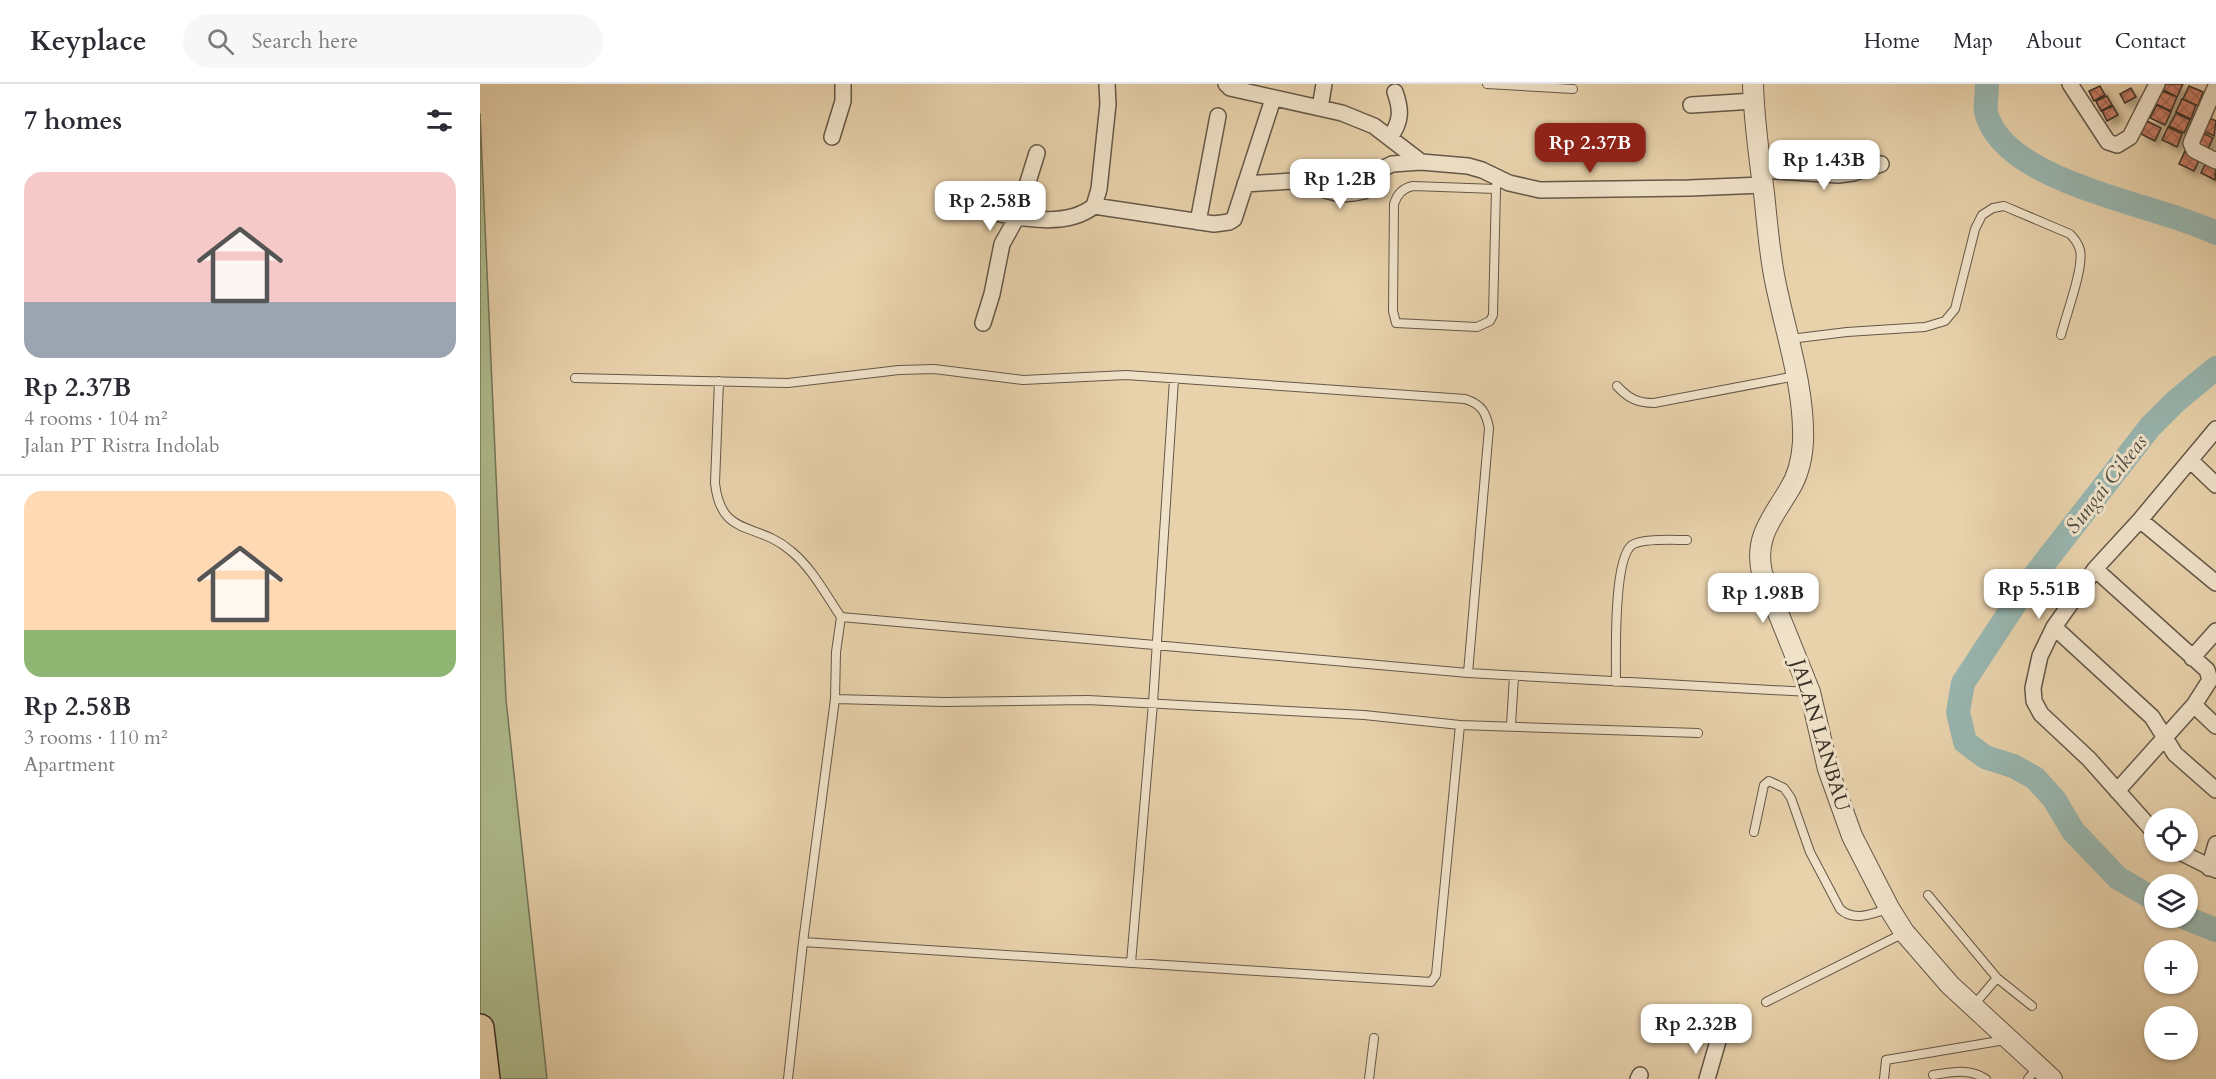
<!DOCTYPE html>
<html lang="en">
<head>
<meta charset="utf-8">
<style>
	:root { --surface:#fff; --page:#f7f7f7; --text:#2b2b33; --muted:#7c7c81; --line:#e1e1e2; --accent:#8f2418 }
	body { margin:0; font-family:Cardo,serif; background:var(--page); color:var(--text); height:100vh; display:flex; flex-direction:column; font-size:22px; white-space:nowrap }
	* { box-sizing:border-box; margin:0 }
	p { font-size:20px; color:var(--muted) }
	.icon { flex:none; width:33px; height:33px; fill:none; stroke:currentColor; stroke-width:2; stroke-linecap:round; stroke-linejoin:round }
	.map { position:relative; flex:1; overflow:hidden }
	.side { display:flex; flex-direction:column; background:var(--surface); width:480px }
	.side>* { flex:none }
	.tools { position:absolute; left:1664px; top:724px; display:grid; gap:12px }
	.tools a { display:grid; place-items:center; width:54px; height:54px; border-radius:50%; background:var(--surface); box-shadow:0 2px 4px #0004; font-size:30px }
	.price { position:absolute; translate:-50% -51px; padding:0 14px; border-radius:12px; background:#fff; color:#222; font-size:20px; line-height:39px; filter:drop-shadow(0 2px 3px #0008) }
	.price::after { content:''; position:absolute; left:50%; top:36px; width:18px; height:14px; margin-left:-9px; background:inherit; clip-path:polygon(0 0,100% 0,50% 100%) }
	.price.active { background:var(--accent); color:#fff }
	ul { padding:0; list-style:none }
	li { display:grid; align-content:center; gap:12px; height:318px; padding:0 24px }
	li+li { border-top:2px solid var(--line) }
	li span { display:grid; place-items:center; height:186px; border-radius:18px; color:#555 }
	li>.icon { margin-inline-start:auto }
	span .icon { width:108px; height:108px; fill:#fffc; stroke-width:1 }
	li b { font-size:26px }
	h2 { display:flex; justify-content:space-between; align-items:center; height:72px; padding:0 24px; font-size:26px }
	header { display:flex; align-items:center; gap:36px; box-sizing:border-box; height:84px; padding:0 30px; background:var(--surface); border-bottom:2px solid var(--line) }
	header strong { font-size:28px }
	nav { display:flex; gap:33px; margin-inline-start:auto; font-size:21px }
	.search { width:420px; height:54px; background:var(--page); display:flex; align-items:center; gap:15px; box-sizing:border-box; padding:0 21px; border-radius:33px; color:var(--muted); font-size:22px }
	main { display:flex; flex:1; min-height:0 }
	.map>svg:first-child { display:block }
</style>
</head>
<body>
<header>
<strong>Keyplace</strong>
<div class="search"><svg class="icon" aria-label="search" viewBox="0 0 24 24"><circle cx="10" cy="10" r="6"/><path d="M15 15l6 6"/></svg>Search here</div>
<nav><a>Home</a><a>Map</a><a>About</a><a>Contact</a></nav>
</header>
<main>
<section class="side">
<h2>7 homes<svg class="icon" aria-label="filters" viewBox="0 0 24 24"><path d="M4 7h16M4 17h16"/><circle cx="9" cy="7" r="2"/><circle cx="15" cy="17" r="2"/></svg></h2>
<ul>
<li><span style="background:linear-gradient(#f6c9c9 70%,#9aa5b1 0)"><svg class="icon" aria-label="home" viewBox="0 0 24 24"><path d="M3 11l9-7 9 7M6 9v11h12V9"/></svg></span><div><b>Rp 2.37B</b><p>4 rooms · 104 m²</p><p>Jalan PT Ristra Indolab</p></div></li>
<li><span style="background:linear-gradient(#ffd9b3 75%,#8fb573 0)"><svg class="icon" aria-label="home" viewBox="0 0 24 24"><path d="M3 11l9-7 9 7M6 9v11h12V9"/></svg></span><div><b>Rp 2.58B</b><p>3 rooms · 110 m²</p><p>Apartment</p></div></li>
</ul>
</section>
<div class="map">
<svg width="1736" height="995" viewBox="0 0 1736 995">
	<defs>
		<pattern id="building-cross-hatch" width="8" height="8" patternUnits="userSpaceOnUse" patternTransform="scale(1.5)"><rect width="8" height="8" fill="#c87c65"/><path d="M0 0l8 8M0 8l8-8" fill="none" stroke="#a36653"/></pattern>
		<filter id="shadow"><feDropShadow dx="5.5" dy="5.5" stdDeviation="3" flood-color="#0004"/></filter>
	</defs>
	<rect width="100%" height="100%" fill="#e8d2ac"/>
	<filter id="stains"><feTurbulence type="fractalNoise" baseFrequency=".00333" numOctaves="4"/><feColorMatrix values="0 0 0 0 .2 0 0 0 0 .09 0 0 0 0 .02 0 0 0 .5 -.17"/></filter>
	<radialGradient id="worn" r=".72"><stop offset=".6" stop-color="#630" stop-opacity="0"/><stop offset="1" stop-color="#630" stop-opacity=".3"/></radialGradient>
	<path fill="#afbd8f" stroke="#74765b" stroke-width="1.5" d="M 0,29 L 26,616 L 67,995 L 6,995 L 0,939 Z"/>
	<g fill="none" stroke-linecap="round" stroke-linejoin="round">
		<path stroke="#98b6b0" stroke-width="24" d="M 1507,0 C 1507,8 1505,20 1506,28 C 1523,100 1679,120 1736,149
			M 1674,815 L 1638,794 L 1593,747 L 1574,715 L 1555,694 L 1533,682 L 1505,673 L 1485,658 L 1478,628 L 1483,599 L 1548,500 L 1670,343 L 1696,317 L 1736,284
			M 1706,834 L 1736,846"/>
	</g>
	<path fill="url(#building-cross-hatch)" stroke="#393027" stroke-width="1.5" filter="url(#shadow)" d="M 1686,0 L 1703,0 L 1697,13 L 1683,6 Z
		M 1620,2 L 1625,11 L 1614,17 L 1609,7 Z
		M 1709,2 L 1723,8 L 1718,22 L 1703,15 Z
		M 1651,4 L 1656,13 L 1645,19 L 1640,10 Z
		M 1682,7 L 1697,13 L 1691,27 L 1676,20 Z
		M 1627,12 L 1632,21 L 1621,27 L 1616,17 Z
		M 1702,15 L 1716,21 L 1711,35 L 1696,28 Z
		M 1677,21 L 1691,28 L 1685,41 L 1670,34 Z
		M 1633,22 L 1638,31 L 1627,37 L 1622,27 Z
		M 1696,29 L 1710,36 L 1704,49 L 1689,42 Z
		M 1725,32 L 1736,37 L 1734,52 L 1719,45 Z
		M 1667,37 L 1681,44 L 1675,57 L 1661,50 Z
		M 1688,43 L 1702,50 L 1697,63 L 1682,56 Z
		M 1719,47 L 1733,54 L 1727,67 L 1712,60 Z
		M 1705,67 L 1720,74 L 1714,87 L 1699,80 Z
		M 1727,76 L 1736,80 L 1735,96 L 1721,89 Z"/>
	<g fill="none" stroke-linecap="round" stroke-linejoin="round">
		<defs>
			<path id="service" d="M 1007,0 L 1093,5
				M 1016,105 L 933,102 C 923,104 917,110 914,120 L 913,227 L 916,239 L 997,243 L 1010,237 L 1013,231 L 1016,105 L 1017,93
				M 1310,255 L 1367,248 L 1445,243 L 1465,237 L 1475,225 L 1495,145 L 1502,131 L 1513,124 L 1524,122 L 1590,150 C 1595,155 1598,159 1600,166 C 1604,184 1586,231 1581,251
				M 95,294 L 308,299 L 419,286 L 454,285 L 543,296 L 646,291 L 985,315 C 1001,320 1006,328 1009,344 L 988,589
				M 239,297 L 235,399 C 241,455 277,437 311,467 C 332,484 346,511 361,533 L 988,589 L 1329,608
				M 1137,302 C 1148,314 1157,319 1174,319 L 1316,292
				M 1136,598 C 1136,572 1133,475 1152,461 C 1162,454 1194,456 1207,456
				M 355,615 L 464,618 L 608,616 L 884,631 L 980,641 L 1218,649
				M 1031,641 L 1034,592
				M 1274,748 L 1284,701 L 1289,697 L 1304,704 L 1311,714 L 1330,768 L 1360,825 C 1374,838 1391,830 1408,825
				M 1448,811 L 1517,894 L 1493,922
				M 323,858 L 951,898 L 956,891 L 980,641
				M 651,879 L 673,619 L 694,295
				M 1517,894 L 1552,922
				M 1286,918 L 1424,849
				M 1453,991 C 1472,988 1489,984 1506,995
				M 308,995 L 323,858 L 355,615 L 356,568 L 361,533
				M 889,995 L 894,954
				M 1404,995 L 1406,976 L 1525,956
				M 1548,995 L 1557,984"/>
			<path id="minor" d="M 627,0 L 628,20 L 619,105 L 614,122 L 734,140 L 749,138 L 754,135 L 793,15
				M 746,0 L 750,4 L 862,29 L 894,42 L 941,78
				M 1590,0 L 1624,52 L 1628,58 L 1637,61 L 1650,53 L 1677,0
				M 1736,2 L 1711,59 L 1714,66 L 1736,77
				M 1211,21 L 1274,17
				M 840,24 L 844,0
				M 352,53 L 363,17 L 363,0
				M 910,53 C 922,37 921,25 915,8
				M 1281,86 L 1358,91 L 1373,89 L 1401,80
				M 765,100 L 812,97 L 860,110 L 873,109 L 884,107 L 889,103 L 902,85 L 912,80 L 941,78 L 988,82 L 1002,86 L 1029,99 L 1060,106 L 1209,104 L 1283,101
				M 475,122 C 516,127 580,150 614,122
				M 718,138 L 738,32
				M 503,239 L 512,210 L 522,160 L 537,133 L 557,69
				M 1710,376 L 1736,401
				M 1660,436 L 1736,499
				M 1615,485 L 1727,586 L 1730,596 L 1714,621 L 1637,707
				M 1574,543 L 1672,633 L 1695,670 L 1736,706
				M 1712,574 L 1736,547
				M 1714,621 L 1736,642
				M 1674,748 L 1609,675 L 1561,630 L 1554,617 L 1553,604 L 1560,572 L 1574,543 L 1615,485 L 1660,436 L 1736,345
				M 1700,768 L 1736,786
				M 1729,784 L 1736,760
				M 1158,995 L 1160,991
				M 1227,995 L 1238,957"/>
			<path id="tertiary" d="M 1273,0 C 1274,37 1279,73 1284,109 C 1287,137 1289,164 1294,191 C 1304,245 1325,302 1323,358 C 1322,374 1318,392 1309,406 C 1292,435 1274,453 1282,489 L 1330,608 L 1348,685 L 1372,752 L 1409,824 L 1424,848 L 1470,901 L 1572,995"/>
			<path id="motorway" d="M 0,944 L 6,995"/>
		</defs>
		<use href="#service" stroke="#655848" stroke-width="10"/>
		<use href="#minor" stroke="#655848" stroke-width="18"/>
		<use href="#tertiary" stroke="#655848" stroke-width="22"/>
		<use href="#motorway" stroke="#393027" stroke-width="30"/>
		<use href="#service" stroke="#f0e2c9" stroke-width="8"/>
		<use href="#minor" stroke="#f0e2c9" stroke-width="15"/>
		<use href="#tertiary" stroke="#f0e2c9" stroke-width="20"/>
		<use href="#motorway" stroke="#e8d2ac" stroke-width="27"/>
	</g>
	<g text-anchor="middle" stroke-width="6" stroke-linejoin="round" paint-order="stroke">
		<g font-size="20" fill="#393027" stroke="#f0e2c9">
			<text transform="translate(1341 651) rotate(73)" y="7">JALAN LANBAU</text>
		</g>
		<g font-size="21" font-style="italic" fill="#4c4b42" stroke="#f0e2c9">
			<text transform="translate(1626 400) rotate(-52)" y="7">Sungai Cikeas</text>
		</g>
	</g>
	<rect width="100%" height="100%" filter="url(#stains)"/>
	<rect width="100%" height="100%" fill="url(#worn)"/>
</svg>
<div class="tools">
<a><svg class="icon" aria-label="locate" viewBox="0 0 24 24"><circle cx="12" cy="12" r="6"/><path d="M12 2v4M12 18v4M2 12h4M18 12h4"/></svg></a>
<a><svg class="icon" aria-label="layers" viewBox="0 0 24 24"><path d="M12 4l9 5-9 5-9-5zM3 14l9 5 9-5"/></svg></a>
<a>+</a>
<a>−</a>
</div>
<b class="price active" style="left:1110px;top:90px">Rp 2.37B</b>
<b class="price" style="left:1344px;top:107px">Rp 1.43B</b>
<b class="price" style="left:860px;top:126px">Rp 1.2B</b>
<b class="price" style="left:510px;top:148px">Rp 2.58B</b>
<b class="price" style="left:1559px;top:536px">Rp 5.51B</b>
<b class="price" style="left:1283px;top:540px">Rp 1.98B</b>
<b class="price" style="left:1216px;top:971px">Rp 2.32B</b>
</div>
</main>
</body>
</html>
